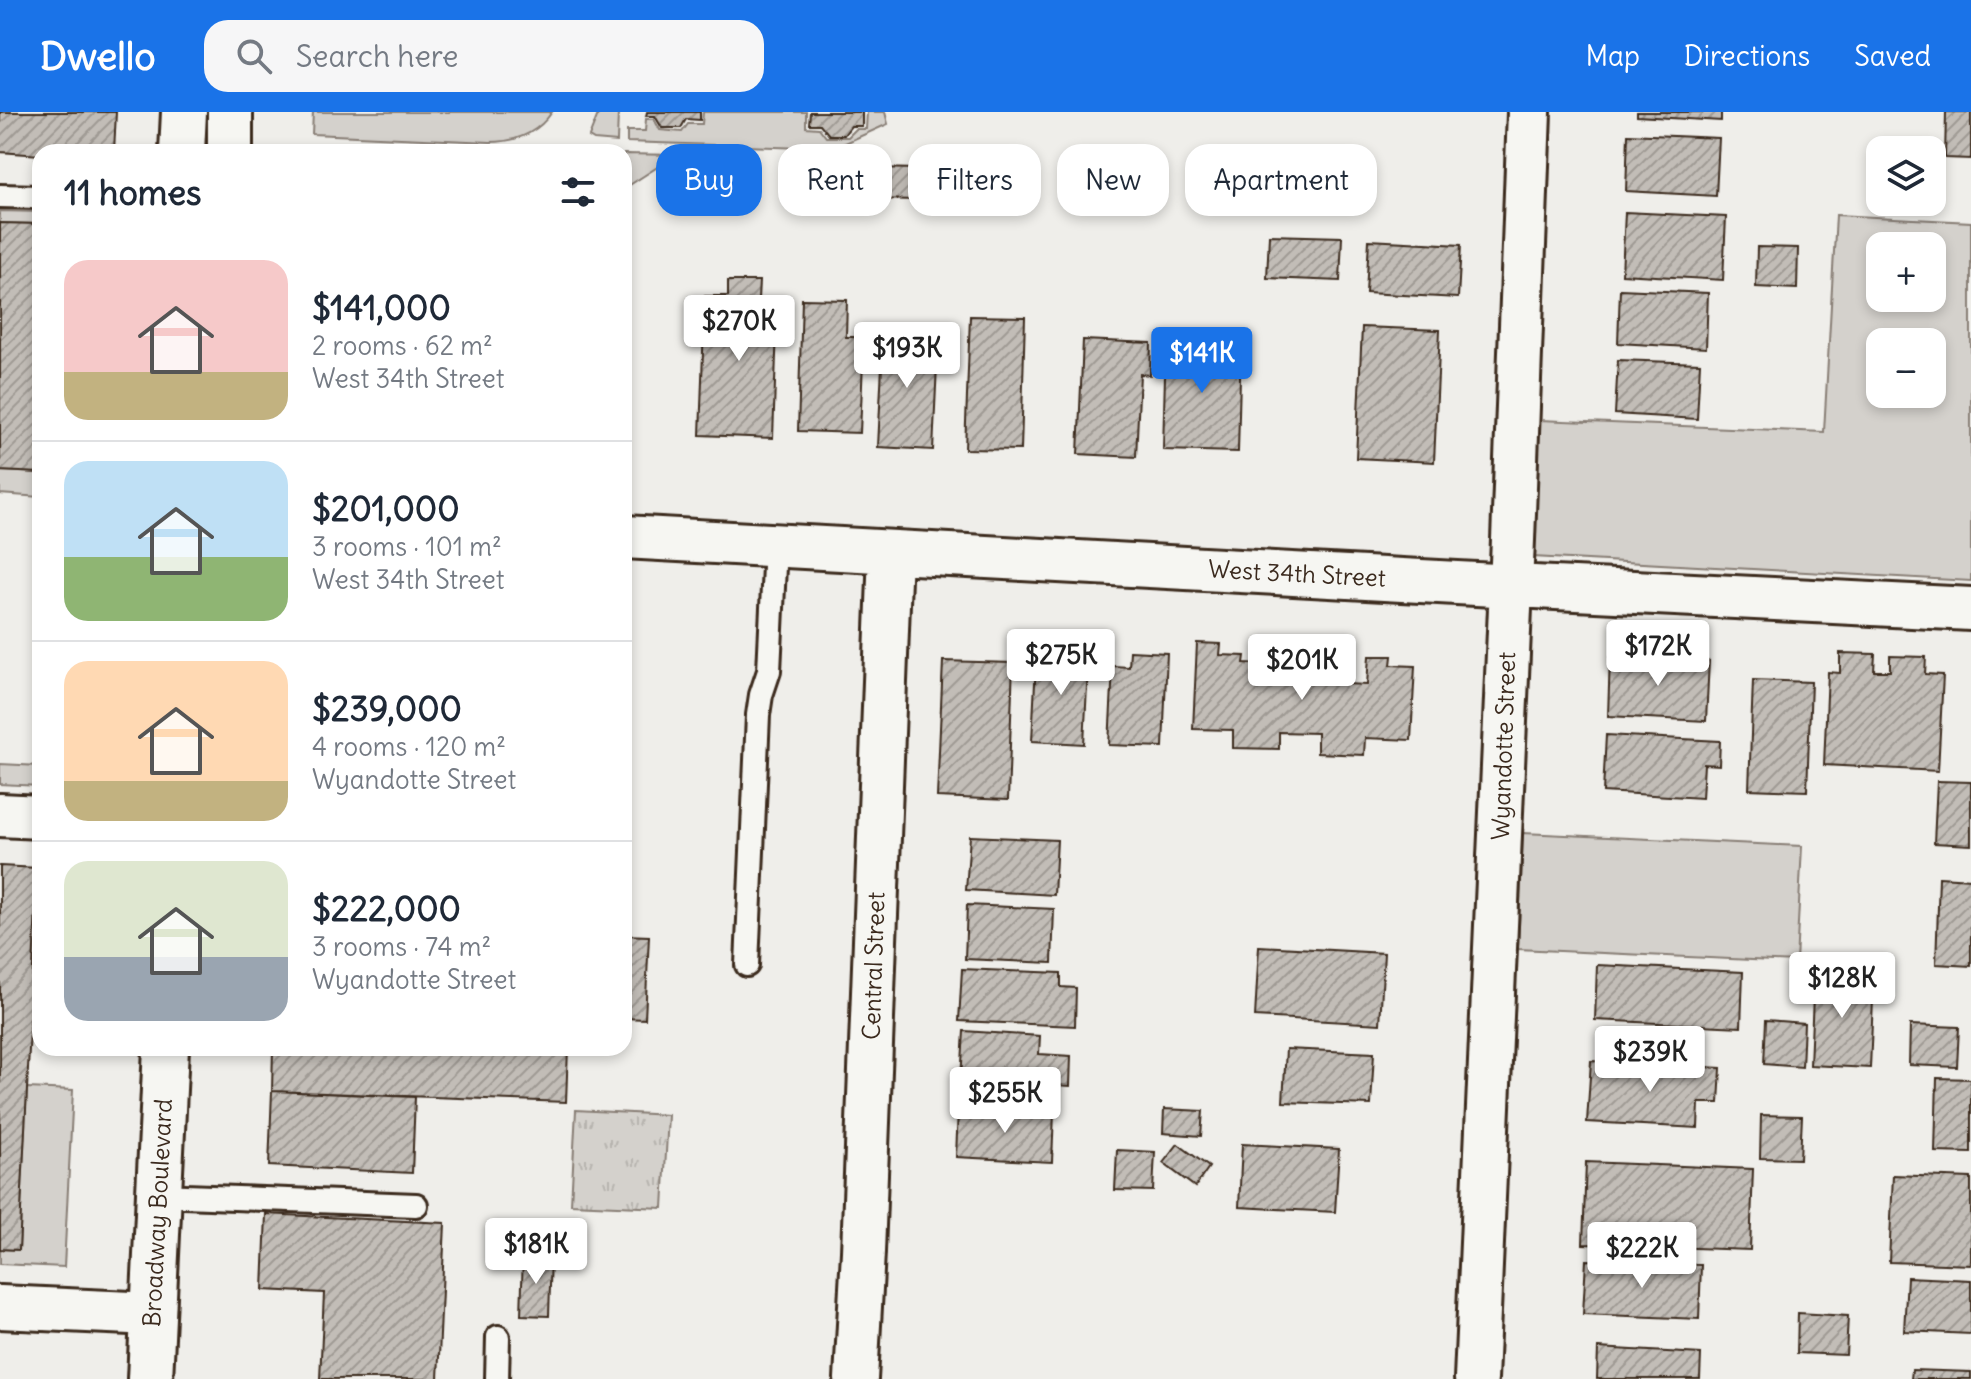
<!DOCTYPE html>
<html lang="en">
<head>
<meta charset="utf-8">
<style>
	:root { --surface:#fff; --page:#f6f6f7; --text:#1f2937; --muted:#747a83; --line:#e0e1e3; --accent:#1a73e8 }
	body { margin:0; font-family:Delius,sans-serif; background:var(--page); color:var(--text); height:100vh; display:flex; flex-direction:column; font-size:30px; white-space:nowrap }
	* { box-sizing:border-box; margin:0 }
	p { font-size:26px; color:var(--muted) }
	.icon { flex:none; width:44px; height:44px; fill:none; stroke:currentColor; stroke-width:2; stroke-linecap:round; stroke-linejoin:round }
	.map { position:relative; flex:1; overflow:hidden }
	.side { position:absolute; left:32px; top:32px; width:600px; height:912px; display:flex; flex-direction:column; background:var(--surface); border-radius:24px; box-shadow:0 4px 12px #0003 }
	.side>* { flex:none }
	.top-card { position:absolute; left:656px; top:32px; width:760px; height:72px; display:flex; gap:16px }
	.tools { position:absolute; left:1866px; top:24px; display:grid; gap:16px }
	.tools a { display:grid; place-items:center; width:80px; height:80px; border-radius:16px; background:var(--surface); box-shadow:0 4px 12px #0003; font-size:40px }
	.price { position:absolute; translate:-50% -68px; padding:0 18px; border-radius:8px; background:#fff; color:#222; font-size:26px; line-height:52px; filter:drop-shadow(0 2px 4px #0008) }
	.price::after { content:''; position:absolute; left:50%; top:48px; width:24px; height:18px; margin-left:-12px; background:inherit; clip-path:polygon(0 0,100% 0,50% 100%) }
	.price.selected { background:var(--accent); color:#fff }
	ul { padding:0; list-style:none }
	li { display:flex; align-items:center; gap:24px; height:200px; padding:0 32px }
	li+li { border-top:2px solid var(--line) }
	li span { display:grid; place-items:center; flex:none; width:224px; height:160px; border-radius:24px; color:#555 }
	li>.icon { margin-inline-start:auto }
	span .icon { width:96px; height:96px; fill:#fffc; stroke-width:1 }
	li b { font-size:34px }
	h2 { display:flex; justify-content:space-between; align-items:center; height:96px; padding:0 32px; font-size:34px }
	.chip { padding:0 28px; border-radius:24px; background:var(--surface); box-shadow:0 4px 12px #0003; font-size:28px; line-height:72px }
	.chip.selected { background:var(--accent); color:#fff }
	header { display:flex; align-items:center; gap:48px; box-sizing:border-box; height:112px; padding:0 40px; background:var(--accent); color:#fff }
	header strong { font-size:38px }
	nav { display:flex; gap:44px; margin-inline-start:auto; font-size:28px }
	.search { width:560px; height:72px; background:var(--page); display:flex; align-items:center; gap:20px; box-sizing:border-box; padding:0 28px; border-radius:24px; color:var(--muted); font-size:30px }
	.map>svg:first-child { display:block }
</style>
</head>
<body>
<header>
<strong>Dwello</strong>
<div class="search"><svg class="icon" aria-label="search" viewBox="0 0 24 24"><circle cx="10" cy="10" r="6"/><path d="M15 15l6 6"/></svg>Search here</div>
<nav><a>Map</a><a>Directions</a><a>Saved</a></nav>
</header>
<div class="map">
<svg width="1971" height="1267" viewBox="0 0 1971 1267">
	<defs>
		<pattern id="park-tufts" width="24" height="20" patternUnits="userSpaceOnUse" patternTransform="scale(2)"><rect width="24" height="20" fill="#d4d1cc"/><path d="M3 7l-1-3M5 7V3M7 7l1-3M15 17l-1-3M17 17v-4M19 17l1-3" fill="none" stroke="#b7b4af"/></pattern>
		<pattern id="building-hatch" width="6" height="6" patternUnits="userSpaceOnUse" patternTransform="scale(2)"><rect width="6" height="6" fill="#c2bdb7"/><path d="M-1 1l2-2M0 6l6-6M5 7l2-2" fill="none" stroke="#9f9a94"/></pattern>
	</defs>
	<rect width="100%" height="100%" fill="#efeeea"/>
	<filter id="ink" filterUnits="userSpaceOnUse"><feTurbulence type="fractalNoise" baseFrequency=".0125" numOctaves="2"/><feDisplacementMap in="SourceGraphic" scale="16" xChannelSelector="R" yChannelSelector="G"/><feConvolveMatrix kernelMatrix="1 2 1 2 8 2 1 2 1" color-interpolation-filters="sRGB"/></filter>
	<g filter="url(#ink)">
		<path fill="#d4d1cc" stroke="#887e75" stroke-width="2" fill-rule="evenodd" d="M 313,0 L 552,0 C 537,22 516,30 490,30 L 312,22 Z
			M 599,0 L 618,0 L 617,30 L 594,28 L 589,25 Z
			M 703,0 L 806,0 L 806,15 L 819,16 L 826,25 L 848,25 L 856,17 L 866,17 L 867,0 L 885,0 L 888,12 L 832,37 L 627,30 L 627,19 L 645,19 L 646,7 L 654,7 L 660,18 L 682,20 L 688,12 L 702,12 Z
			M 624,42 L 676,43 L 625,76 Z
			M 0,99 L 40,100 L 40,112 L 0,111 Z
			M 1836,103 L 1971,110 L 1971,469 L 1533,445 L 1540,308 L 1824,320 ZM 1880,134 L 1932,134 L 1932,186 L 1880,186 ZM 1880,230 L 1932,230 L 1932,282 L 1880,282 Z
			M 0,359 L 40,361 L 40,385 L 0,382 Z
			M 0,652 L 40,654 L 40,674 L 0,672 Z
			M 1523,721 L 1802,734 L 1796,850 L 1518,837 Z
			M 38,756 L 40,756 L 40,921 L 30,921 Z
			M 27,976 L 73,978 L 64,1155 L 0,1152 L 0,1137 L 19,1138 Z"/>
		<path fill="url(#park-tufts)" stroke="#887e75" stroke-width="2" d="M 576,998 L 668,1003 L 663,1096 L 571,1092 Z"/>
		<path fill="url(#building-hatch)" stroke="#3b2a1e" stroke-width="2" d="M 0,0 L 116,0 L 114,40 L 40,40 L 40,43 L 0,40 Z
			M 647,0 L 700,0 L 700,8 L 686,7 L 681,16 L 662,16 L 655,4 L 646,4 Z
			M 810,0 L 862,0 L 862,14 L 851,14 L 844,23 L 829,23 L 820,12 L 809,12 Z
			M 1637,0 L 1721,0 L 1721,9 L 1637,4 Z
			M 1946,0 L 1971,0 L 1971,47 L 1945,46 Z
			M 1628,22 L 1719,26 L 1716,84 L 1626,79 Z
			M 875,56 L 918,57 L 917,88 L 874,87 Z
			M 1625,100 L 1726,105 L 1723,168 L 1622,162 Z
			M 0,111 L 40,112 L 40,361 L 0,359 Z
			M 1269,123 L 1342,125 L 1340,169 L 1267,166 Z
			M 1369,128 L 1461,133 L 1458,186 L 1366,181 Z
			M 1757,135 L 1798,136 L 1797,177 L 1756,175 Z
			M 728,169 L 759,169 L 758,187 L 778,188 L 773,326 L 700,323 L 705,184 L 728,184 Z
			M 1620,177 L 1708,181 L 1706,236 L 1618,231 Z
			M 802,187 L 847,188 L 846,225 L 864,225 L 860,321 L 798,319 Z
			M 970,204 L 1025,205 L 1021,338 L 965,337 Z
			M 884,213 L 928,215 L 926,252 L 937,253 L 933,338 L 878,335 Z
			M 1362,215 L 1440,218 L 1434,350 L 1356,346 Z
			M 1166,226 L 1241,228 L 1238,340 L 1163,338 Z
			M 1083,228 L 1151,231 L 1150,263 L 1140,262 L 1136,345 L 1078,342 Z
			M 1618,248 L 1700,251 L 1697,307 L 1615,302 Z
			M 1197,531 L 1221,532 L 1220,543 L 1245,544 L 1244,551 L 1261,552 L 1260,565 L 1280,567 L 1281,539 L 1302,541 L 1302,551 L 1328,551 L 1328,560 L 1346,561 L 1346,572 L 1367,573 L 1369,544 L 1392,544 L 1391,553 L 1415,554 L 1411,628 L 1365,626 L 1364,643 L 1317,641 L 1317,621 L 1279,620 L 1279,637 L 1233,636 L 1233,618 L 1193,617 Z
			M 1055,535 L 1089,536 L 1084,632 L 1032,629 L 1036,551 L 1054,551 Z
			M 1130,539 L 1167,541 L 1163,635 L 1109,633 L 1113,554 L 1129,555 Z
			M 1840,541 L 1875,542 L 1874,559 L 1890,559 L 1890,544 L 1926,545 L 1925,562 L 1943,563 L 1938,659 L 1824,653 L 1828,560 L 1840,561 Z
			M 1610,544 L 1709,549 L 1706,609 L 1608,604 Z
			M 943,549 L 1013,551 L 1008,688 L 937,685 Z
			M 1753,568 L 1811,570 L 1807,679 L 1749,677 Z
			M 1606,623 L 1720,629 L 1719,653 L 1704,652 L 1702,686 L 1603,680 Z
			M 1937,669 L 1971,670 L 1971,733 L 1934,731 Z
			M 970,724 L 1057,728 L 1054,783 L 966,778 Z
			M 0,754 L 38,756 L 19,1138 L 0,1137 Z
			M 1939,765 L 1971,767 L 1971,854 L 1936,852 Z
			M 967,793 L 1054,797 L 1052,851 L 965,847 Z
			M 624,823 L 649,824 L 645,907 L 624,906 Z
			M 1259,834 L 1384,841 L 1380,912 L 1255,905 Z
			M 1597,853 L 1743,860 L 1741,915 L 1595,908 Z
			M 962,857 L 1061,861 L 1061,875 L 1076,876 L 1075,914 L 959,909 Z
			M 1814,861 L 1874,864 L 1870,956 L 1810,953 Z
			M 1766,908 L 1804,911 L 1802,955 L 1764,952 Z
			M 1910,913 L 1959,915 L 1957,955 L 1909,953 Z
			M 964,919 L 1040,924 L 1039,942 L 1071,944 L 1070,974 L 961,967 Z
			M 273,936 L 568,936 L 566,990 L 272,979 Z
			M 1286,937 L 1374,941 L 1371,993 L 1283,990 Z
			M 1591,949 L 1721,956 L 1719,991 L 1699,991 L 1698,1016 L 1587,1010 Z
			M 1937,966 L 1971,967 L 1971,1041 L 1935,1040 Z
			M 272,979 L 415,985 L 412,1061 L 269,1054 Z
			M 958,996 L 1054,1000 L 1052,1050 L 956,1045 Z
			M 1164,997 L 1203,999 L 1201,1024 L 1163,1021 Z
			M 1761,1003 L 1802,1004 L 1800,1047 L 1760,1046 Z
			M 1178,1032 L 1209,1055 L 1195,1075 L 1163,1051 Z
			M 1242,1032 L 1339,1037 L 1335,1100 L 1239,1095 Z
			M 1117,1038 L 1155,1040 L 1153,1079 L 1115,1078 Z
			M 1586,1050 L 1753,1057 L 1750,1138 L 1583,1132 Z
			M 1893,1063 L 1971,1066 L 1971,1153 L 1889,1150 Z
			M 266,1102 L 445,1111 L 438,1267 L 320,1267 L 324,1181 L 263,1178 Z
			M 523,1143 L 551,1144 L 549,1204 L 521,1203 Z
			M 1586,1148 L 1701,1153 L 1699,1207 L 1583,1202 Z
			M 1907,1165 L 1971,1168 L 1971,1222 L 1904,1219 Z
			M 1798,1201 L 1848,1204 L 1846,1243 L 1797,1241 Z
			M 1598,1236 L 1701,1242 L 1700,1267 L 1597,1267 Z
			M 1912,1258 L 1971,1260 L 1971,1267 L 1911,1267 Z"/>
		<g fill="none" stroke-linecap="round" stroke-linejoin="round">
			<defs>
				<path id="lane" d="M 0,84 L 40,85
					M 747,853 L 758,603 L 761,583 L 769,559 L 775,433
					M 159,1083 L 416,1093
					M 497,1267 L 498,1225"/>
				<path id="street" d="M 624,425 L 1457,471 L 1971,497
					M 0,703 L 40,705
					M 0,1195 L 153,1202
					M 856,1267 L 863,1140 L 890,440
					M 1476,1267 L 1513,428 L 1529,0"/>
				<path id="secondary" d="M 182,40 L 184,0
					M 230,40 L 230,0
					M 150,1267 L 166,936"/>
			</defs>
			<use href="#lane" stroke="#3b2a1e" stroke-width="28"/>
			<use href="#street" stroke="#3b2a1e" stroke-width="48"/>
			<use href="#secondary" stroke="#3b2a1e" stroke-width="50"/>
			<use href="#lane" stroke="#f6f6f2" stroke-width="22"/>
			<use href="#street" stroke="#f6f6f2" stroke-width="42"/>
			<use href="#secondary" stroke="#f6f6f2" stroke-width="44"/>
		</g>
	</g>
	<g text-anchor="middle" stroke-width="7" stroke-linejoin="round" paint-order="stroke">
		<g font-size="24" fill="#3b2a1e" stroke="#f6f6f2">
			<text transform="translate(1297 462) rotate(3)" y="8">West 34th Street</text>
			<text transform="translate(1504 634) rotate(-88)" y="8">Wyandotte Street</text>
			<text transform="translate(874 854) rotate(-88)" y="8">Central Street</text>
			<text transform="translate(158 1101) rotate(-87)" y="8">Broadway Boulevard</text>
		</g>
	</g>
</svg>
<div class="tools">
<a><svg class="icon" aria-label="layers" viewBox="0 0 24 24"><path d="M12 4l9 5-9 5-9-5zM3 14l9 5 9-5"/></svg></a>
<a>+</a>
<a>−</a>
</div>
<b class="price" style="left:739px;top:251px">$270K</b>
<b class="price" style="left:907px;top:278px">$193K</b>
<b class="price selected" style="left:1202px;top:283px">$141K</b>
<b class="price" style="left:1658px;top:576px">$172K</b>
<b class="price" style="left:1061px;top:585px">$275K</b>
<b class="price" style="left:1302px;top:590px">$201K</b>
<b class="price" style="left:1842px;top:908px">$128K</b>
<b class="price" style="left:1650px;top:982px">$239K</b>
<b class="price" style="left:1005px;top:1023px">$255K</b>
<b class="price" style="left:536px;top:1174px">$181K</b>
<b class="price" style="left:1642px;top:1178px">$222K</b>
<div class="top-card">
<a class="chip selected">Buy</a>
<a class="chip">Rent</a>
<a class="chip">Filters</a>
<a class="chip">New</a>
<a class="chip">Apartment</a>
</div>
<section class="side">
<h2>11 homes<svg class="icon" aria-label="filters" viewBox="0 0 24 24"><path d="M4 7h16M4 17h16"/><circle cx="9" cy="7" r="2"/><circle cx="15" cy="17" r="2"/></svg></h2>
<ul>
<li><span style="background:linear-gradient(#f6c9c9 70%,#c2b280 0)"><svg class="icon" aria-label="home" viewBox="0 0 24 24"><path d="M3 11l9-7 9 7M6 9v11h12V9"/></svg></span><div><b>$141,000</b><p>2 rooms · 62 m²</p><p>West 34th Street</p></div></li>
<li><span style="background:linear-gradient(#bfe0f5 60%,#8fb573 0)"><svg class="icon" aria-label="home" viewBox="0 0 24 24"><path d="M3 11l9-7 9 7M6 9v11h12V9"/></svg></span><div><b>$201,000</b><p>3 rooms · 101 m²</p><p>West 34th Street</p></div></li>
<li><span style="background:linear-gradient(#ffd9b3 75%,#c2b280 0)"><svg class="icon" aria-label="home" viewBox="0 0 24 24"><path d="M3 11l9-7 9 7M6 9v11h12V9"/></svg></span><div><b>$239,000</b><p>4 rooms · 120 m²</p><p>Wyandotte Street</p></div></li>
<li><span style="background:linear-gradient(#dfe7d0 60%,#9aa5b1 0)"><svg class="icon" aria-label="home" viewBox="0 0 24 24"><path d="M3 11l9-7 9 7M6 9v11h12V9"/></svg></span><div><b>$222,000</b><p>3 rooms · 74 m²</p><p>Wyandotte Street</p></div></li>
</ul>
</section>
</div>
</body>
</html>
